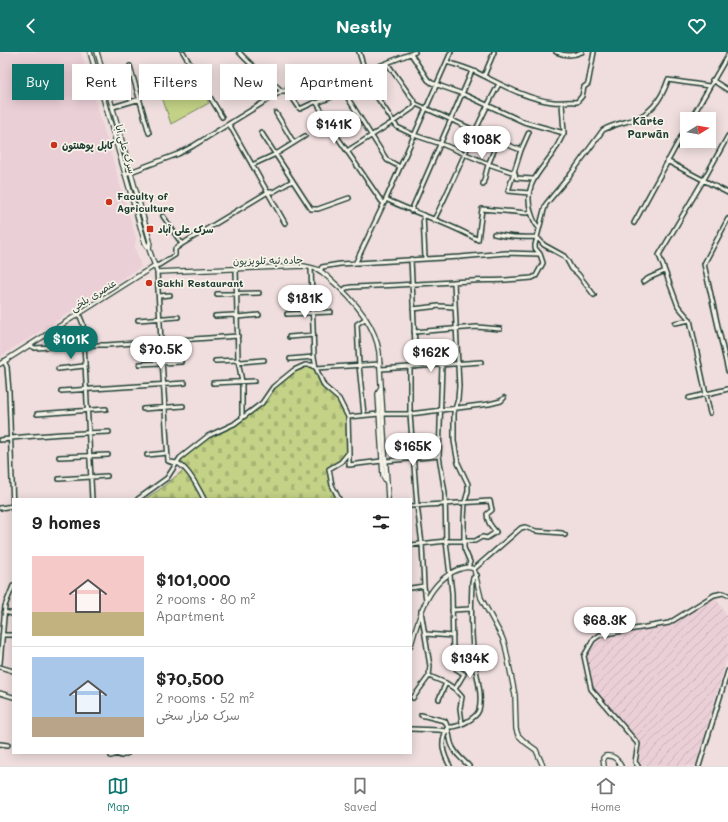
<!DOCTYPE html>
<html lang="en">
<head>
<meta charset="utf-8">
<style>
	:root { --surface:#fff; --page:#f2f2f2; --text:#222; --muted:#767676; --line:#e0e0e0; --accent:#0f766e }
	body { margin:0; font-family:Mali,"Playpen Sans Arabic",sans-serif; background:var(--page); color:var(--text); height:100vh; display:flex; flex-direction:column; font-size:15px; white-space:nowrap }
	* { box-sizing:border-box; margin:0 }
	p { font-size:13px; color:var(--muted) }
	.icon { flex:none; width:22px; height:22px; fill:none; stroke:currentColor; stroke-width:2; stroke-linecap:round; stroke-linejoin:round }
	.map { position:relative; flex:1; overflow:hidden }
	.panel { position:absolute; left:12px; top:446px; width:400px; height:256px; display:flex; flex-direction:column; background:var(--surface); border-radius:0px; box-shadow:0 2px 10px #0003 }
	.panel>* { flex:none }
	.hud { position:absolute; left:12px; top:12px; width:400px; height:36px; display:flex; gap:8px }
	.needle { width:26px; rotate:79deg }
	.buttons { position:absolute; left:680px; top:60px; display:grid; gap:8px }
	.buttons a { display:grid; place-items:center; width:36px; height:36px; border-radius:0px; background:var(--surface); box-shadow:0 2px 10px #0003; font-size:20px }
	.price { position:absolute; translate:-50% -34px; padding:0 9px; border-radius:14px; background:#fff; color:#222; font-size:13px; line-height:26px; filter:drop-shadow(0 1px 2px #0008) }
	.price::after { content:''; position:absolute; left:50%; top:24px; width:12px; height:9px; margin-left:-6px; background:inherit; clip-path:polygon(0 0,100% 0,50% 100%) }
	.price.current { background:var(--accent); color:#fff }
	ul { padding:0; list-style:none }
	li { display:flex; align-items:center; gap:12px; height:100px; padding:0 20px }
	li+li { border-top:1px solid var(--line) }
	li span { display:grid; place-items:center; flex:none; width:112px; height:80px; border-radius:0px; color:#555 }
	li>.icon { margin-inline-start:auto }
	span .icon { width:48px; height:48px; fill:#fffc; stroke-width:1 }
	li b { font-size:17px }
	h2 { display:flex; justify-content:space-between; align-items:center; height:48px; padding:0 20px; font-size:17px }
	.chip { padding:0 14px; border-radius:0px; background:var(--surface); box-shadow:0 2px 10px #0003; font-size:14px; line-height:36px }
	.chip.current { background:var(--accent); color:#fff }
	header { display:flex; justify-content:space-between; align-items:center; height:52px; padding:0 20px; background:var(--accent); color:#fff; font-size:18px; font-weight:800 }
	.menu { display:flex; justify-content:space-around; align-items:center; height:56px; border-top:1px solid var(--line); background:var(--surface); font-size:11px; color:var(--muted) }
	.menu a { display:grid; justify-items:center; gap:2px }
	.menu .current { color:var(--accent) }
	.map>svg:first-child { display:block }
</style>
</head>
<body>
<header><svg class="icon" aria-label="back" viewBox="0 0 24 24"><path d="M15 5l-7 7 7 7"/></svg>Nestly<svg class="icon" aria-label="heart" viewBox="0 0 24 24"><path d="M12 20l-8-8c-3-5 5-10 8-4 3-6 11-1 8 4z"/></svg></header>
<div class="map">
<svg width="728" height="714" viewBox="0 0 728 714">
	<defs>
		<pattern id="industrial-furrows" width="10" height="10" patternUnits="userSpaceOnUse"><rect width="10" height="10" fill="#ebcfd7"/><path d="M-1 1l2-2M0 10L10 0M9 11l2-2" fill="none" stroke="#c9b3b9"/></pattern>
		<pattern id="cemetery-stones" width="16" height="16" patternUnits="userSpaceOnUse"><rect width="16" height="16" fill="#c3d286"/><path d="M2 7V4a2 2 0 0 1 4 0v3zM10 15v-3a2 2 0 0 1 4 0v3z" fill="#a7b574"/></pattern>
	</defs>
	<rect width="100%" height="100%" fill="#f0dede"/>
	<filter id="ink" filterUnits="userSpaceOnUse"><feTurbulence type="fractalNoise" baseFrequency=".025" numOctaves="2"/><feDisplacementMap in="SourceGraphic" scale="8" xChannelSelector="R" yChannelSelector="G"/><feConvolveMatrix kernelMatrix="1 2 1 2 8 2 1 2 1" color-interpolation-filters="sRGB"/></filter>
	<g filter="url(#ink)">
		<path fill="#ebcfd7" d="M 0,0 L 81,0 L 136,186 L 135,195 L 141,215 L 0,305 Z"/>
		<path fill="url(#industrial-furrows)" d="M 714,543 L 728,566 L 728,608 L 726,609 L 696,714 L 638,714 L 635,710 L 638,692 L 591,637 L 584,604 L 593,588 L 600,583 L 669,571 Z"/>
		<path fill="#c3d286" stroke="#71885d" d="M 185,12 L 209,51 L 171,72 L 154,21 Z"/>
		<path fill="url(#cemetery-stones)" stroke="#71885d" d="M 305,313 C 322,313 317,324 324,334 C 328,339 335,341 339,346 C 351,360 348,383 349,400 L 341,410 L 329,417 L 332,433 L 339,447 L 145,447 L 159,438 L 186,416 L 182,412 L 177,411 L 180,406 L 208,384 L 224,377 L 262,351 L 273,335 L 294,318 Z"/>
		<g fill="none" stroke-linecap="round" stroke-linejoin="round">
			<defs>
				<path id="minor" d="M 183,0 L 222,65
					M 239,0 C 252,15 268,26 282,39
					M 359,0 L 365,19
					M 556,0 C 565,4 573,4 582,0
					M 411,2 L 428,28 L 432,31 L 463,42 L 524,70 L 564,81 C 560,88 557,95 553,101 C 539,121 523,133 531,160 C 533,166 534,171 539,176
					M 447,10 C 459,14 471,17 482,23 C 504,34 527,47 553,50 C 561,51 569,49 577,50 L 582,44 L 584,35 L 588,32 L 594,0
					M 387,11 L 416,52 L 505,92 L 521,98 L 529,80
					M 130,14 L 149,81
					M 361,21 L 397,75 L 414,83 L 444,93 L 491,113 L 515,121 L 516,126 L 533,127
					M 484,24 L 494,0
					M 335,26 L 387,108 L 400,115
					M 712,28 L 728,38
					M 285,39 L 289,41 L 300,57 L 315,50 L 317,51 L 336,83 L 382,150 L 384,151
					M 317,51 L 344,40
					M 562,51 L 564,81
					M 113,55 L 140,47
					M 276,61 L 294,91
					M 691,67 L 728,3
					M 229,72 L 285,171
					M 261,80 L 311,157 L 318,157 L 349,146
					M 521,98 L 508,139 L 529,141
					M 347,99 L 393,70 L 413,56 L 416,52
					M 667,109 L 728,141
					M 252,113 L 276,102 L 305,84
					M 125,122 L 178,102 L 193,94 L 282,39 L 285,39 L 289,34 L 361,21 L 415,0
					M 483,132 L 488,113 L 498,89
					M 386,147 C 416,162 450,171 478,188 L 482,157 L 527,161 L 531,160
					M 411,159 L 472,19
					M 423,163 L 425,206
					M 163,164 L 182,192
					M 728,167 L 704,212 L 728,319
					M 434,168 C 457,123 474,76 499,32
					M 634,171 L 687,74
					M 494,182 C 508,185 522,186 537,185 L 544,193 L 564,204 L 567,208 L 572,217 L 578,222 L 594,243
					M 540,202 L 535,196 L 535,193 L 544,158 L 546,152 L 571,122 L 603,78 C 612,73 622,71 632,68 C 651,62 662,46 668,28 L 709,34
					M 411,207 L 416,315
					M 356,210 L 386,147 L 451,0
					M 154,214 L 159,213 L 175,203 L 175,197 L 182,192 L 268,140 L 273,140 L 292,129
					M 311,216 L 314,305 L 316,316 L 324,334 L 339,347 L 348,365 L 349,400 L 341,410 L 329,417 L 332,433 L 339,447
					M 236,217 L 238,308 L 242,330 L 242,366
					M 320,219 L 322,215 L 340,212 L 460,205 L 506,201 L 540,202 L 543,211 L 536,224 L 532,226 C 506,229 479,228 453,230 C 419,232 385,234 352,235 L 346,236 L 343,239
					M 157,220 L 168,409 C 172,411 173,410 177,411 C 188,415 199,437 204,447
					M 454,230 L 459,334 L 458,347 L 454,361 L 454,389 L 458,411 L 468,432 L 468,439 L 465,450 L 464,467 L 464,496 L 470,510 L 468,515
					M 643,230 L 649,226 L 665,219
					M 287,241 L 311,239
					M 217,242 L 259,241
					M 159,244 L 170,243
					M 413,257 L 439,254 L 455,255
					M 79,262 L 83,272 L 92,447
					M 287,262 L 331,260
					M 215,264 L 234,263 L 237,265 L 259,263
					M 138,268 L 178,265
					M 675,271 L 690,268
					M 414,280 L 477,275 L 500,277
					M 289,285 L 314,283
					M 29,293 L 35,296 L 83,293 L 106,293 L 238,284
					M 290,307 L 314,305
					M 4,309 L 7,315 L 9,340 L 13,458
					M 215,309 L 238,308 L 241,310 L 264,308
					M 140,312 L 181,310
					M 442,313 L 439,404 L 445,441 L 446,489 L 452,541 L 453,604 L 468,603 L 474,607
					M 410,315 L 410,362 L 417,453 L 422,492 L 424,534 L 426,548
					M 58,317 L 84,314
					M 381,317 L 481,310
					M 213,331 L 255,329
					M 61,339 L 185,331
					M 689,346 L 728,337
					M 143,357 L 183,354
					M 710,361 L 690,268 L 678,254 L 659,203 L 703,129 L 728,84
					M 37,362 L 106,357
					M 383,362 L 410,362 L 489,352 L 501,349 L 504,346
					M 364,363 L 359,313 L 357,272 L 365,267
					M 348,365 L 379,362
					M 11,386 C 43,383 76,381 109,380
					M 0,388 L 10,387
					M 349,400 L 349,413 L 382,409
					M 147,403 L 167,401
					M 59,405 L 108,403
					M 386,409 L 439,404
					M 59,427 L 107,424
					M 138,447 L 167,426 L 180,406 L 208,384 L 234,372 L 262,351 L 273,335 L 294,318 L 305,313 L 312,313 L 316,316 L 380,312
					M 411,454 L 490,449 L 492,458 L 487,462 C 487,470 491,474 496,480 L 487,486 L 482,485 L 475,489 L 446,489 L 411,493
					M 0,456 L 13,454
					M 474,517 L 521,476 L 525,475 L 536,479 L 562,481 L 565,483
					M 411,536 L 424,534
					M 452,558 L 470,557
					M 4,560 L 13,562
					M 426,582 L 453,584
					M 2,583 L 13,583
					M 456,603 L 456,617 L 464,622 L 455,637 L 462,645 L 460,656 L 462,671
					M 0,611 L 5,554 L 13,534
					M 0,615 L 13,619
					M 429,624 L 446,631 L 455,637
					M 0,641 L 13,645
					M 413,646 L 429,624 L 430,614 L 421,559
					M 439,647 L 446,631
					M 421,663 L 445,669 C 449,676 449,683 451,691 C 454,701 462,707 469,714
					M 411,677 L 439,678 L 445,679
					M 0,692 L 8,693
					M 111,704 L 117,702 L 121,704 L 128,701
					M 450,714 C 442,700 440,689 448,675 C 457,676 476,667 479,658 C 483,642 476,623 474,606 C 471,581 471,555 472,530 L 473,526 L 477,523
					M 638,714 L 635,710 L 638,692 L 591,637 L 584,604 L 593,588 L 600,583 L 669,571 L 714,543 L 723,541 L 728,543
					M 699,714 L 728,619"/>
				<path id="tertiary" d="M 90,0 L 145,191 L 149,197
					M 97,0 L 150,189 L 149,197 L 157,220 L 304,214 C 309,215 315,216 319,218 C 323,220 326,224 329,226 C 351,245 375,271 379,300 L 388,447
					M 0,312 L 154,214
					M 381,335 L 378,342 L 383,424 L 386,429
					M 411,593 C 419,565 427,531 457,518 C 463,516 468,514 474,517 L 481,546 L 502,585 L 505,593 L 515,643 L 516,677 L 518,683 L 525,690 L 536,698 L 543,714
					M 604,714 L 603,706 L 605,704 C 614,703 617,707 621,714"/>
			</defs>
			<use href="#minor" stroke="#1f3d34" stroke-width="6"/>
			<use href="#tertiary" stroke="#1f3d34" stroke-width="6"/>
			<use href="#minor" stroke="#f7f3e8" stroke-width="3"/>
			<use href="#tertiary" stroke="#f7f3e8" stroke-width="3.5"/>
		</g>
	</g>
	<g fill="#c8321e" stroke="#f7f3e8" stroke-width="1.5">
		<circle cx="54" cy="93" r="4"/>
		<circle cx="109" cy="150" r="4"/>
		<rect x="146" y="173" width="8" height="8" rx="2"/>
		<circle cx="149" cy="231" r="4"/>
	</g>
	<g text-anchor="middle" stroke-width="3.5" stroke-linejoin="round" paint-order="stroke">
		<g font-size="10" font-weight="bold" fill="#1f3d34" stroke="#f7f3e8" text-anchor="start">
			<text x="62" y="97">کابل پوهنتون</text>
			<text x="117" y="148">Faculty of<tspan x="117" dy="12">Agriculture</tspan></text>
			<text x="158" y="181">سرک علی آباد</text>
			<text x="157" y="235">Sakhi Restaurant</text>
		</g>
		<g font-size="10" fill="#1f3d34" stroke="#f7f3e8">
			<text transform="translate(126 97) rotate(74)" y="4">سرک علی آبا</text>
			<text transform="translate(268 208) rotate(-1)" y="4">جاده تپه تلویزیون</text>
			<text transform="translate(93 243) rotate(-32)" y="4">عنصری بلخی</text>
		</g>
		<g font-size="11" font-weight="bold" fill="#1f3d34" stroke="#f7f3e8">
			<text x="648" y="73">Kārte<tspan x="648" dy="13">Parwān</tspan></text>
		</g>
	</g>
</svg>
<div class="buttons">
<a><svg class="needle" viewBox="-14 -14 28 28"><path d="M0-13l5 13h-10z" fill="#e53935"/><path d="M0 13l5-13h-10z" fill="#767676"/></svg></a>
</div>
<b class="price" style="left:334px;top:93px">$141K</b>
<b class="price" style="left:482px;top:108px">$108K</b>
<b class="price" style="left:305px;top:267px">$181K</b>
<b class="price current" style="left:71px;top:308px">$101K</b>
<b class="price" style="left:161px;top:318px">$70.5K</b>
<b class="price" style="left:431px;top:321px">$162K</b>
<b class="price" style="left:413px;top:415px">$165K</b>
<b class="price" style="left:605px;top:589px">$68.3K</b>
<b class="price" style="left:470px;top:627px">$134K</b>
<div class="hud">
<a class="chip current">Buy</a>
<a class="chip">Rent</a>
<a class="chip">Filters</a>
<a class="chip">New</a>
<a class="chip">Apartment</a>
</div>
<section class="panel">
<h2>9 homes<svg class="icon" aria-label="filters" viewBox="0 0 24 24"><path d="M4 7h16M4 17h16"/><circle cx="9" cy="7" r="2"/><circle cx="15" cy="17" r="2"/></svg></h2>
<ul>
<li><span style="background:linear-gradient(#f6c9c9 70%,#c2b280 0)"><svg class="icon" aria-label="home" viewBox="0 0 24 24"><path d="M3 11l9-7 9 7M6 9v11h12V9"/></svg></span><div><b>$101,000</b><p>2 rooms · 80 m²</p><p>Apartment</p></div></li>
<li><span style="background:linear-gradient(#a9c7e8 75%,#b9a48a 0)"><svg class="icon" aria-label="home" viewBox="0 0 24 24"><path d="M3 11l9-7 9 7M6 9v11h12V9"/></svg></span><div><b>$70,500</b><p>2 rooms · 52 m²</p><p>سرک مزار سخی</p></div></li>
</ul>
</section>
</div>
<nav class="menu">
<a class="current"><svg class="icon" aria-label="map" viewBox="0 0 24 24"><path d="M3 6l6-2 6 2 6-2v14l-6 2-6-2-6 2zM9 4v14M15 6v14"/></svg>Map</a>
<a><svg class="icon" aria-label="saved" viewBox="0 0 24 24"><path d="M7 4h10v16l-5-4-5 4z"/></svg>Saved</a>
<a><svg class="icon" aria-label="home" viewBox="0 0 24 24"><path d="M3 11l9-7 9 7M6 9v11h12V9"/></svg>Home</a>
</nav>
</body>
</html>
